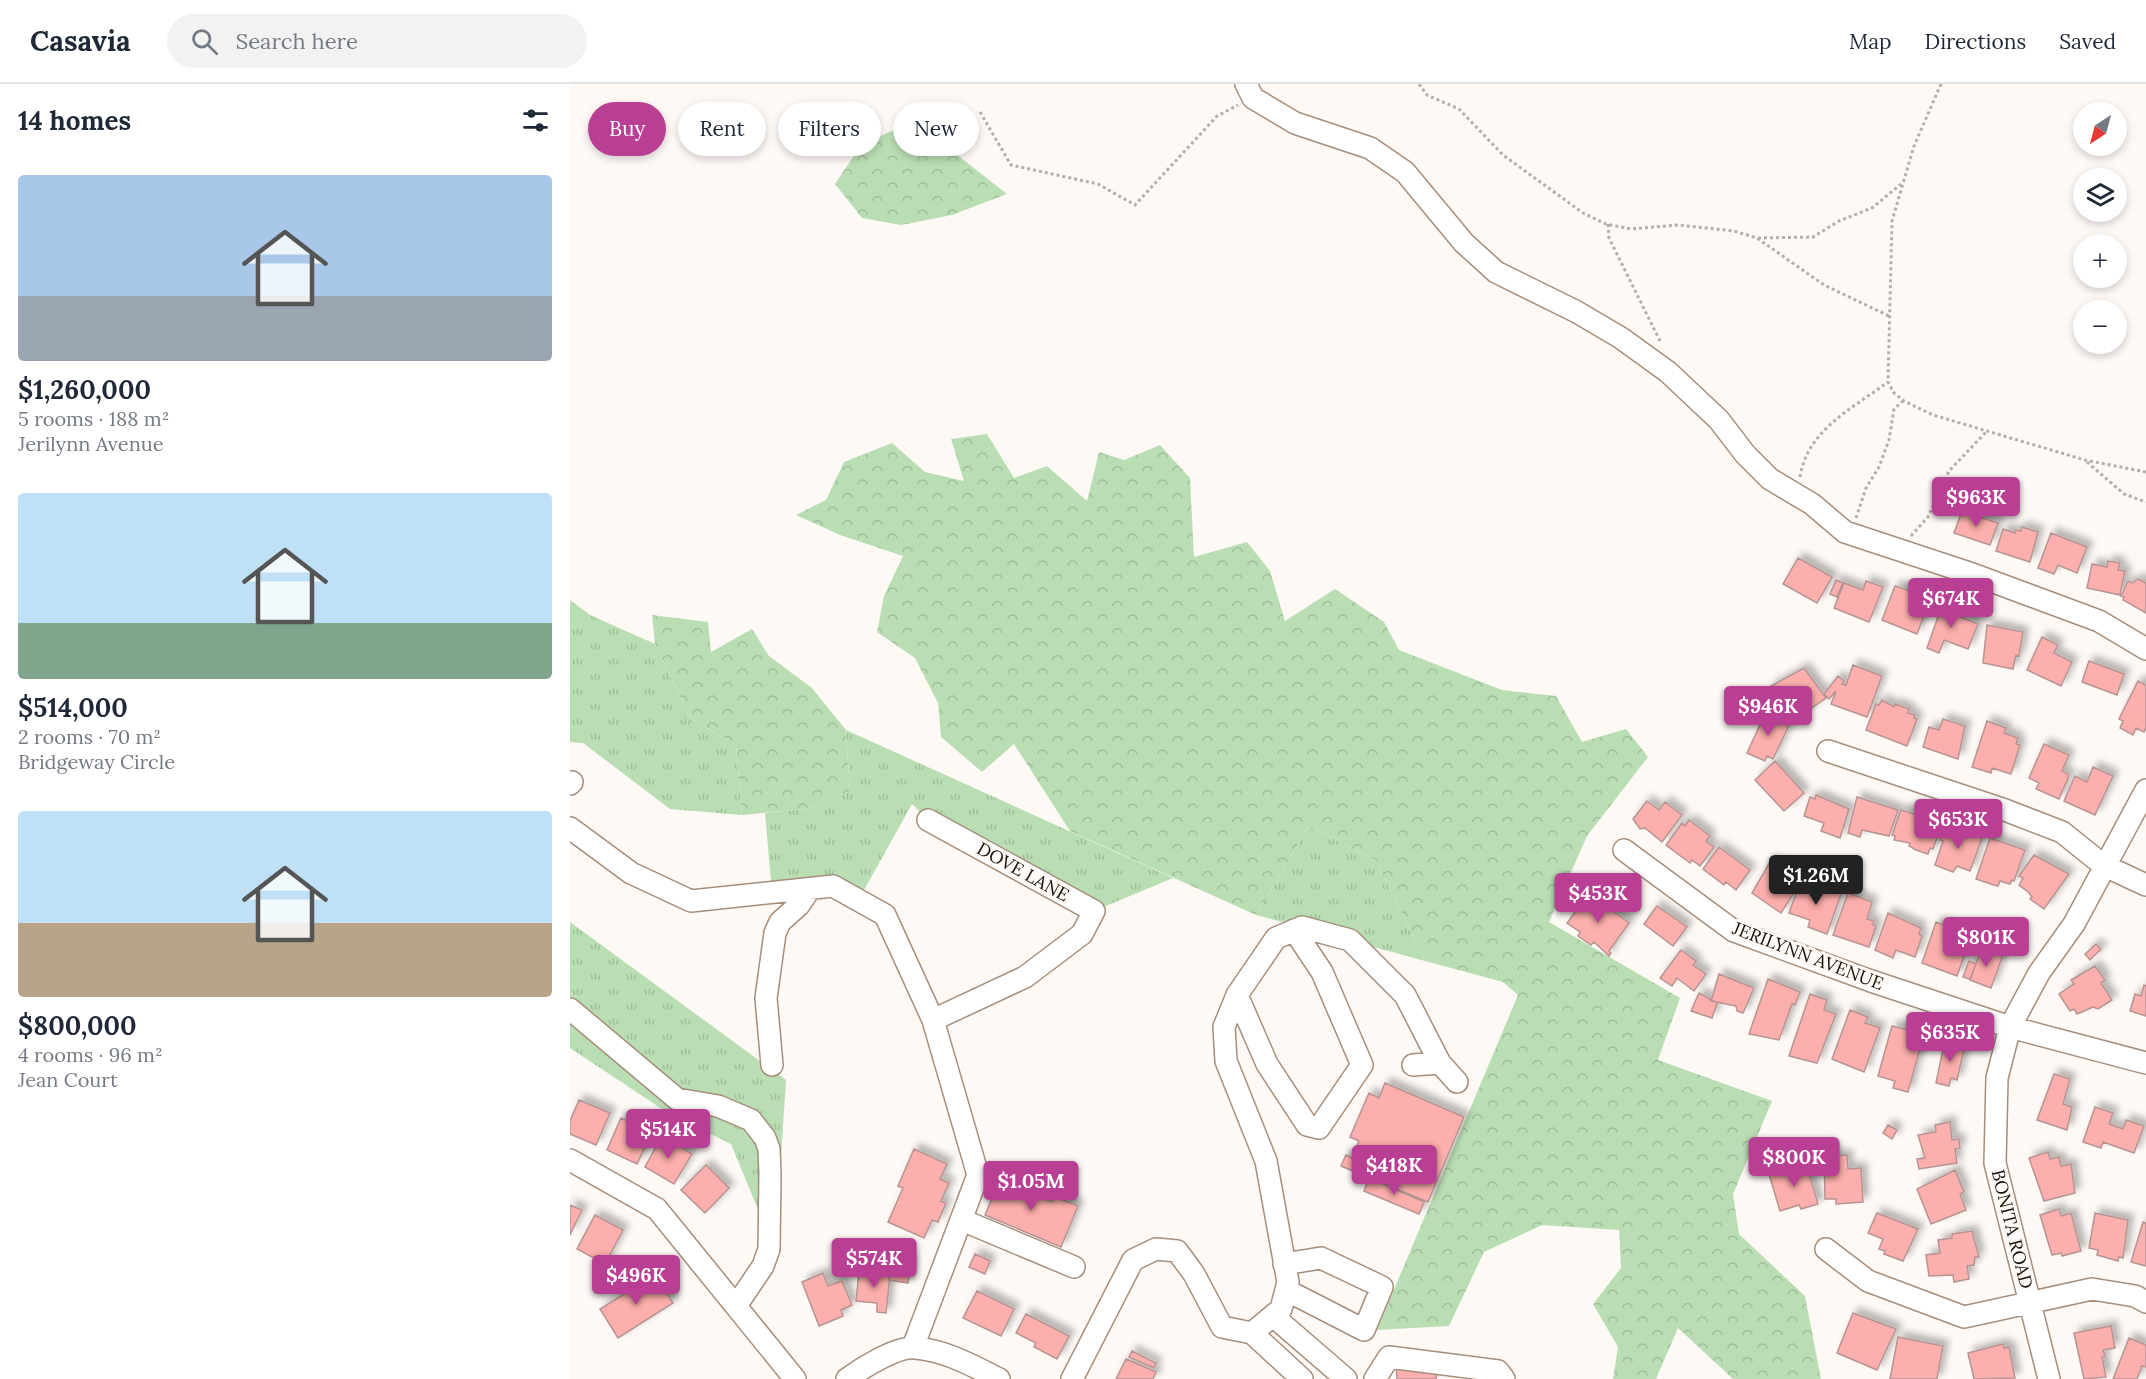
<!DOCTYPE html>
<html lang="en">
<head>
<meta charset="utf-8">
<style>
	:root { --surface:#fff; --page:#f2f2f3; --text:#1f2937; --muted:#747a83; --line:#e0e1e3; --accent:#b83f93 }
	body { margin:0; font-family:Lora,serif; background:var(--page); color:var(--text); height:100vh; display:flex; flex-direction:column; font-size:22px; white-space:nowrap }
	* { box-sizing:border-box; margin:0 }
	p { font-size:20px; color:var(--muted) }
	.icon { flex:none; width:33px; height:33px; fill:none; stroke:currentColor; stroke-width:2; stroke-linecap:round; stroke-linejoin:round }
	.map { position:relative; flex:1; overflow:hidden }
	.side { display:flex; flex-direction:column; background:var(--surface); width:570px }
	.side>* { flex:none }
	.top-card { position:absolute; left:18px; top:18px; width:570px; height:54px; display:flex; gap:12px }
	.needle { width:39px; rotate:216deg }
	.buttons { position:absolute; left:1503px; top:18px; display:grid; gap:12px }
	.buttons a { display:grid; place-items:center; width:54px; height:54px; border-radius:50%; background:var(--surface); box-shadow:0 3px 9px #0003; font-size:30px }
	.price { position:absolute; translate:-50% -51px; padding:0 14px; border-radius:6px; background:var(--accent); color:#fff; font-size:20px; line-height:39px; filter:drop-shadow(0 2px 3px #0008) }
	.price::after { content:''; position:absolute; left:50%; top:36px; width:18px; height:14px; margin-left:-9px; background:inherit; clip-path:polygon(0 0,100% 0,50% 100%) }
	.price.on { background:#222; color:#fff }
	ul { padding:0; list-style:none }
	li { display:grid; align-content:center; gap:12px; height:318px; padding:0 18px }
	li span { display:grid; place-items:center; height:186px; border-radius:6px; color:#555 }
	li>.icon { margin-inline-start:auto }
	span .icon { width:108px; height:108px; fill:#fffc; stroke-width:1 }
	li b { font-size:26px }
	h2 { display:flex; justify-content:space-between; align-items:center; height:72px; padding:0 18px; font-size:26px }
	.tag { padding:0 21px; border-radius:27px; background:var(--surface); box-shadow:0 3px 9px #0003; font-size:21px; line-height:54px }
	.tag.on { background:var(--accent); color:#fff }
	header { display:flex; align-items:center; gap:36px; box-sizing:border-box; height:84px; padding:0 30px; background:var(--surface); border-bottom:2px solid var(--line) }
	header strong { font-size:28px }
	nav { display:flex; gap:33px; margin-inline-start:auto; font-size:21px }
	.search { width:420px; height:54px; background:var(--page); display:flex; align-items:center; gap:15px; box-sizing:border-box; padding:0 21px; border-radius:33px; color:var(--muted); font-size:22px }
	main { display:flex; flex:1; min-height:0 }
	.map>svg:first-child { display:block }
</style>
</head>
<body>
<header>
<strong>Casavia</strong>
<div class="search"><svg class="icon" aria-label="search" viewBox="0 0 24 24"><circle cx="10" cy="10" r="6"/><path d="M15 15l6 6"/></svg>Search here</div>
<nav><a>Map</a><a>Directions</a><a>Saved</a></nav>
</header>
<main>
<section class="side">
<h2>14 homes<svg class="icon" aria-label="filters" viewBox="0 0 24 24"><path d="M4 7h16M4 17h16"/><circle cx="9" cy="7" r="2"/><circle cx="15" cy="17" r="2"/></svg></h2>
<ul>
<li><span style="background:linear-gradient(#a9c7e8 65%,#9aa5b1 0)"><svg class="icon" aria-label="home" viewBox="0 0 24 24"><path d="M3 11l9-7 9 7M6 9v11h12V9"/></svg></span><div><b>$1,260,000</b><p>5 rooms · 188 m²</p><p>Jerilynn Avenue</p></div></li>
<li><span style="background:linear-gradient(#bfe0f5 70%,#7fa58c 0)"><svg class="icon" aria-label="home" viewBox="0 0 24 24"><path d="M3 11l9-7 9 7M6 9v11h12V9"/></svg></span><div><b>$514,000</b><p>2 rooms · 70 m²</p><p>Bridgeway Circle</p></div></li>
<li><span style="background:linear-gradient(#bfe0f5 60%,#b9a48a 0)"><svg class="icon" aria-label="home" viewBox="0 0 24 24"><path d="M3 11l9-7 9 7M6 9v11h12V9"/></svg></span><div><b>$800,000</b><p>4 rooms · 96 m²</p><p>Jean Court</p></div></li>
</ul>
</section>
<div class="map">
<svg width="1576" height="1295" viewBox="0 0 1576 1295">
	<defs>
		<pattern id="grass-tufts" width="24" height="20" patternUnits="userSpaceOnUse" patternTransform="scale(1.5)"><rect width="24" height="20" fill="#badeb3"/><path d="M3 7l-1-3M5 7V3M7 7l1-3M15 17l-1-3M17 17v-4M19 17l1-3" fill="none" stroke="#9fbd99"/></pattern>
		<pattern id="forest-crowns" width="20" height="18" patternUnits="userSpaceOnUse" patternTransform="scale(1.5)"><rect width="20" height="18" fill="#badeb3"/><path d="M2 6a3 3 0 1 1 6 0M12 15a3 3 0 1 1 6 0" fill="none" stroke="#9fbd99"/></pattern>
		<filter id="shadow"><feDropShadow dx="5.5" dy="-5.5" stdDeviation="3" flood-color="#0004"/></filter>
	</defs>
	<rect width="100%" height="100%" fill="#fef9f5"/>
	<path fill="url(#grass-tufts)" d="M 0,516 L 20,531 L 85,560 L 120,634 L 166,661 L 172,731 L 100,725 L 13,659 L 0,658 Z
		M 276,646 L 603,794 L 524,827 L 358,736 L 342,720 L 288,817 L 263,802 L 202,809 L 195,729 L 235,725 L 280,707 Z
		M 739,742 L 806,776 L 855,877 L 686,831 Z
		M 0,838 L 216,996 L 205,1167 L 161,1060 L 101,1031 L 0,964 Z"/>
	<path fill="url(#forest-crowns)" d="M 344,37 L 437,110 L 382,131 L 331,141 L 292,134 L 265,100 L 291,61 Z
		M 417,350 L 444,394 L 477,382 L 517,417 L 529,368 L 554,376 L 590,361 L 620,394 L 624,473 L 677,458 L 700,487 L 715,537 L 765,505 L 814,538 L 829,566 L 932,606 L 986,612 L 1012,658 L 1056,645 L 1078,673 L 1017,752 L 979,838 L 1110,914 L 1088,976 L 1202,1017 L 1163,1110 L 1169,1150 L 1235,1212 L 1251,1295 L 1163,1295 L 1108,1244 L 1086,1295 L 1043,1295 L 1048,1263 L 1023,1220 L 1051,1184 L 1049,1146 L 972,1141 L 914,1168 L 879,1242 L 807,1246 L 948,911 L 933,898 L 855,877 L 806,776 L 739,742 L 686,831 L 500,747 L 444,660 L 412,688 L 371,653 L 368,619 L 345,574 L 307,548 L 314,512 L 333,472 L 270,451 L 226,431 L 256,416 L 274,378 L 322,359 L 355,388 L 394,397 L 381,355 Z
		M 82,531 L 138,538 L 141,568 L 182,545 L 199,572 L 242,604 L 276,646 L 280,707 L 235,725 L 172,731 L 166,661 L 120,634 L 85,560 Z"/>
	<path fill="#fcafac" stroke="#b59492" stroke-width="1.5" filter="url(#shadow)" d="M 1392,427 L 1428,439 L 1420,461 L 1384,449 Z
		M 1452,443 L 1468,448 L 1460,478 L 1426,467 L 1433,445 L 1445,449 L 1446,446 L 1451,447 Z
		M 1481,449 L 1517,463 L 1507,489 L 1488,481 L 1484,490 L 1468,484 Z
		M 1228,474 L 1262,493 L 1247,519 L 1213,500 Z
		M 1538,477 L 1550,479 L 1548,486 L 1555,487 L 1550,511 L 1517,504 L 1522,480 L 1537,483 Z
		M 1568,495 L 1576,499 L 1576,529 L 1553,516 L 1554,513 L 1551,512 L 1558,497 L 1562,499 Z
		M 1266,496 L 1273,499 L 1267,513 L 1260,510 Z
		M 1296,497 L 1313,503 L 1299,538 L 1264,524 L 1274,499 L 1293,506 Z
		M 1325,502 L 1343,508 L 1339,517 L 1357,524 L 1347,550 L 1312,536 Z
		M 1374,518 L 1391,524 L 1388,532 L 1408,540 L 1398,565 L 1374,556 L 1369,569 L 1357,564 L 1369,530 L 1364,528 L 1366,523 L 1371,525 Z
		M 1417,541 L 1453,548 L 1449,572 L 1446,571 L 1443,585 L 1413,579 Z
		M 1472,553 L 1488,561 L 1484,569 L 1502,578 L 1491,602 L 1457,586 Z
		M 1519,577 L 1554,590 L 1547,611 L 1512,598 Z
		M 1283,581 L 1312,592 L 1297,633 L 1261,620 L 1266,607 L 1259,615 L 1254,610 L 1268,592 L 1274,597 L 1272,600 L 1276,601 Z
		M 1234,584 L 1256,614 L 1221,638 L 1207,616 L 1201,620 L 1198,615 L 1204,611 L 1199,603 Z
		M 1568,597 L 1576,601 L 1576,644 L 1574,648 L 1566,644 L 1563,651 L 1550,644 L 1553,637 L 1549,635 Z
		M 1312,616 L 1324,623 L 1325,620 L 1339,625 L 1338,629 L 1345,631 L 1344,634 L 1347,635 L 1337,662 L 1296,646 L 1306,620 L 1309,621 Z
		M 1196,628 L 1220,639 L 1203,675 L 1197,672 L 1195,677 L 1177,669 Z
		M 1373,635 L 1395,642 L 1388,675 L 1353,663 L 1359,643 L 1369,646 Z
		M 1417,637 L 1436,644 L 1434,649 L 1448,654 L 1446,660 L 1450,661 L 1441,690 L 1422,684 L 1421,689 L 1402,683 Z
		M 1474,660 L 1499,671 L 1492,687 L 1498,690 L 1498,694 L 1489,715 L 1466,705 L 1469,699 L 1459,694 Z
		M 1205,677 L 1234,709 L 1214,727 L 1185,696 Z
		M 1523,683 L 1543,692 L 1525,731 L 1494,717 L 1505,692 L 1517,698 Z
		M 1246,711 L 1279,725 L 1270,754 L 1251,747 L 1254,739 L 1234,732 L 1240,713 L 1245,715 Z
		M 1287,713 L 1328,726 L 1319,752 L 1292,746 L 1290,753 L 1278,749 Z
		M 1077,717 L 1089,726 L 1095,718 L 1112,731 L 1092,758 L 1075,744 L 1070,745 L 1063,735 Z
		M 1331,726 L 1372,739 L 1363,765 L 1360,764 L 1358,770 L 1346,766 L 1339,762 L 1340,759 L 1324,756 L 1325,752 L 1322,751 Z
		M 1119,736 L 1140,752 L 1136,757 L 1144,763 L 1130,782 L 1122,776 L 1120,779 L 1096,761 L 1112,739 L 1115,742 Z
		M 1379,741 L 1412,754 L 1400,787 L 1387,782 L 1383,788 L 1365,781 L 1373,757 L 1370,756 L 1372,750 L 1375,751 Z
		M 1420,754 L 1455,766 L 1444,797 L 1442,796 L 1440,800 L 1430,797 L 1428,802 L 1424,801 L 1406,795 Z
		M 1149,763 L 1180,786 L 1166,806 L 1156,798 L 1154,801 L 1133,785 Z
		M 1464,771 L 1499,790 L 1474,825 L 1460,815 L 1462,813 L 1458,808 L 1449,801 L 1453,794 L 1449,792 Z
		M 1200,778 L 1232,796 L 1211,829 L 1182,809 Z
		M 1238,795 L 1271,810 L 1257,850 L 1238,843 L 1240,836 L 1219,829 L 1227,807 L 1233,809 Z
		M 1019,809 L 1059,839 L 1039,867 L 1041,869 L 1039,872 L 1024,858 L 1021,861 L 1008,852 L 1010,848 L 997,839 Z
		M 1278,809 L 1302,818 L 1297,835 L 1304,837 L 1303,841 L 1306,842 L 1299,863 L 1263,851 Z
		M 1087,822 L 1117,843 L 1103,862 L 1074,840 Z
		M 1318,829 L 1351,844 L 1349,850 L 1352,852 L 1345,873 L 1326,866 L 1323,874 L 1305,866 Z
		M 1366,838 L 1395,849 L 1389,867 L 1395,869 L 1387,892 L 1352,879 Z
		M 1526,860 L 1531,865 L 1520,876 L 1515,870 Z
		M 1412,863 L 1433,871 L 1421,904 L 1400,896 Z
		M 1111,866 L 1126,877 L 1123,881 L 1136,890 L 1124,907 L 1107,894 L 1102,902 L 1090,894 Z
		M 1399,877 L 1406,880 L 1400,895 L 1393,893 Z
		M 1525,882 L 1535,896 L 1531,899 L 1542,916 L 1528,925 L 1523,923 L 1507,930 L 1504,925 L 1500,927 L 1489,910 L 1504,900 L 1501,896 Z
		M 1149,890 L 1184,904 L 1173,929 L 1167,927 L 1166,922 L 1141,917 Z
		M 1198,895 L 1230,908 L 1225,921 L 1222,920 L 1209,956 L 1179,950 Z
		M 1574,901 L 1576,902 L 1576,932 L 1560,927 L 1565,910 L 1571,912 Z
		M 1129,909 L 1147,919 L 1142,934 L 1121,927 Z
		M 1240,910 L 1257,916 L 1254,926 L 1266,930 L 1247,979 L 1219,972 Z
		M 1280,926 L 1298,933 L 1295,939 L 1310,944 L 1294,988 L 1262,975 Z
		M 1322,942 L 1342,947 L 1341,954 L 1352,957 L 1338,1008 L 1323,1004 L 1325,997 L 1308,992 Z
		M 1375,956 L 1395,961 L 1387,996 L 1381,994 L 1379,1002 L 1366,999 Z
		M 1484,990 L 1500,995 L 1493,1020 L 1502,1023 L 1497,1046 L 1467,1036 Z
		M 815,999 L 894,1033 L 858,1118 L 771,1082 L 776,1071 L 782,1074 L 789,1057 L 780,1053 L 799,1009 L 809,1014 Z
		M 9,1016 L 40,1029 L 26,1061 L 0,1050 L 0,1037 Z
		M 1525,1023 L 1543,1029 L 1539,1040 L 1553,1045 L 1556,1036 L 1574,1042 L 1564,1069 L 1533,1058 L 1531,1064 L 1513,1058 Z
		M 51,1034 L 82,1048 L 67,1080 L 37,1066 Z
		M 1380,1038 L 1382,1056 L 1389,1055 L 1390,1064 L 1385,1065 L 1387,1079 L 1349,1085 L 1347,1075 L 1355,1074 L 1348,1051 L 1366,1048 L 1365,1041 Z
		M 1318,1041 L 1327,1046 L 1322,1055 L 1313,1049 Z
		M 92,1052 L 122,1070 L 104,1100 L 75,1083 Z
		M 344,1065 L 377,1080 L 370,1095 L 379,1099 L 371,1117 L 376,1119 L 368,1138 L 362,1136 L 354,1154 L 318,1138 L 333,1104 L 328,1102 Z
		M 1478,1068 L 1480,1075 L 1489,1073 L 1491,1082 L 1501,1080 L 1505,1109 L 1474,1117 L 1459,1074 Z
		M 1277,1071 L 1278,1085 L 1291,1084 L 1293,1118 L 1266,1120 L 1266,1115 L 1255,1115 L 1254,1072 Z
		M 1236,1079 L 1248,1120 L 1231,1125 L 1229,1121 L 1210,1127 L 1199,1090 Z
		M 136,1081 L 159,1104 L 135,1129 L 111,1106 Z
		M 1385,1086 L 1394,1108 L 1390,1110 L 1396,1126 L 1361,1140 L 1347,1105 Z
		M 432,1090 L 452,1098 L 449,1105 L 482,1118 L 485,1113 L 508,1122 L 491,1163 L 415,1131 Z
		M 799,1094 L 854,1118 L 849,1130 L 794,1107 Z
		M 0,1121 L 12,1126 L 0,1151 Z
		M 1489,1125 L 1491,1132 L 1501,1129 L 1511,1167 L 1492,1172 L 1491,1169 L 1482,1171 L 1470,1131 Z
		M 1307,1129 L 1348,1145 L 1333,1177 L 1314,1170 L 1315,1167 L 1309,1165 L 1313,1155 L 1298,1149 Z
		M 1525,1129 L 1558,1136 L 1553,1174 L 1549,1173 L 1548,1177 L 1527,1171 L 1528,1166 L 1519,1164 Z
		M 25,1131 L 53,1146 L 35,1180 L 7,1165 Z
		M 1573,1138 L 1576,1139 L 1576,1182 L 1561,1178 Z
		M 1402,1147 L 1409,1173 L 1405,1173 L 1404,1181 L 1397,1182 L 1399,1195 L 1384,1198 L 1383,1191 L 1359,1192 L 1356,1171 L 1370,1169 L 1368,1156 L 1382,1154 L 1382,1150 Z
		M 405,1170 L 420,1177 L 415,1190 L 399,1183 Z
		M 322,1175 L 341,1178 L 338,1199 L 319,1196 Z
		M 289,1187 L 320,1190 L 316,1229 L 307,1228 L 307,1219 L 286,1217 Z
		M 253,1189 L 258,1202 L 272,1197 L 282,1221 L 271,1226 L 273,1232 L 249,1242 L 232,1198 Z
		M 85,1191 L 103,1219 L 48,1254 L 30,1225 Z
		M 407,1207 L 444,1225 L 431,1252 L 393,1234 Z
		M 1283,1229 L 1326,1245 L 1307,1286 L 1267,1269 Z
		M 456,1230 L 499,1252 L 487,1275 L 464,1263 L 466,1259 L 446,1249 Z
		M 1541,1242 L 1545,1264 L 1533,1266 L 1535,1272 L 1532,1273 L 1536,1293 L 1514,1295 L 1504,1249 Z
		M 1328,1253 L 1373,1262 L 1367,1295 L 1320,1295 Z
		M 1559,1254 L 1576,1261 L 1576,1283 L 1572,1282 L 1567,1295 L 1543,1295 Z
		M 1433,1260 L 1434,1264 L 1439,1263 L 1445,1294 L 1404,1295 L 1398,1269 Z
		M 562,1267 L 586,1279 L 584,1284 L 559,1273 Z
		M 556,1275 L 586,1288 L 583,1295 L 546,1295 Z
		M 826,1281 L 867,1287 L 866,1295 L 827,1295 Z"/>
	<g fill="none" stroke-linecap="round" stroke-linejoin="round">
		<defs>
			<path id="minor" d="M 676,0 L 683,14 L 725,39 L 800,64 L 835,88 L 894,159 L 926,188 L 1007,228 L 1051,254 L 1098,288 L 1149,336 L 1175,370 L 1200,395 L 1242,420 L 1275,448 L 1405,491 L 1529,537 L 1576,565
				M 1258,667 L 1435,726 L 1492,748 L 1533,781 L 1576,801
				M 0,700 L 2,698
				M 358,736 L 524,827 L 512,850 L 455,893 L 363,936
				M 0,744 L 61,789 L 121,817 L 263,802 L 315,831 L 363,936 L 408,1091 L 343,1263
				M 1054,766 L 1164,847 L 1301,897 L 1440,943 L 1576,979
				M 667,911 L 697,980 L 737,1041 L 749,1044 L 792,981 L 752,888 L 724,846
				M 0,925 L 107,1015 L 148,1022 L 181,1036 L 195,1054 L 199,1065 L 200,1090 L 199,1165 L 193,1182 L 166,1222
				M 870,979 L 887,998
				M 202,981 L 196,914 L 205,849 L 210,838 L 229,821 L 240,805
				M 0,1076 L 87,1125 L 225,1295
				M 392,1136 L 504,1183
				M 1256,1165 L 1298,1197 L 1394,1233 L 1522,1205 L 1565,1212 L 1576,1218
				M 714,1180 L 751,1174 L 812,1203 L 794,1246 L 716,1206
				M 703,1232 L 776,1295
				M 682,1249 L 732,1295
				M 277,1295 C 292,1284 327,1262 345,1264 C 375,1266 403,1282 429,1295
				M 502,1295 L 563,1176 L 586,1165 L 607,1167 L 624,1190 L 652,1243 L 682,1249 L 711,1225 L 718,1198 L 696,1077 L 656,977 L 654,943 L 667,911 L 706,854 L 732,843 L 780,856 L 835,911 L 870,979 L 843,981
				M 805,1295 L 819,1273 L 928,1287 L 934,1295
				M 1479,1295 L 1425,1079 L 1427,994 L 1440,943 L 1469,889 L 1504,840 L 1576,706"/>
		</defs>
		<use href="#minor" stroke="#a68e7b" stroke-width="24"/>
		<path stroke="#b5aeaa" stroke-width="3" stroke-dasharray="3 3" stroke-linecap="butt" d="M 849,0 L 857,11 L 889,25 L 933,71 L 1013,129 L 1036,140 L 1061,145 L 1108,141 L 1164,147 L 1187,154 L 1254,201 L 1319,232
			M 1371,0 L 1344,62 L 1322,137 L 1318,298 L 1324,309 L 1334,317 L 1363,331 L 1515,376 L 1576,388
			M 410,28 L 441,81 L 528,100 L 565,121 L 647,32 L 668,21
			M 1038,140 L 1039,154 L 1091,259
			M 1188,154 L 1243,153 L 1269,137 L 1302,124 L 1331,100
			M 1517,378 L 1554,410 L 1576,418
			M 1230,393 C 1237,346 1283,324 1318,298
			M 1286,434 L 1296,404 L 1309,383 L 1319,356 L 1324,325 L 1333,317
			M 1341,452 L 1358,433 L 1379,387 L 1417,347"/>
		<use href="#minor" stroke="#fff" stroke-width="21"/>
	</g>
	<g text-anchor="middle" stroke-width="6" stroke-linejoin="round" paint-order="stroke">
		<g font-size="18" fill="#191009" stroke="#fef9f5">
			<text transform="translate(453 788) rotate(29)" y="6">DOVE LANE</text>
			<text transform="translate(1238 872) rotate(21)" y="6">JERILYNN AVENUE</text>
			<text transform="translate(1442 1145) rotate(76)" y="6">BONITA ROAD</text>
		</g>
	</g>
</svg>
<div class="buttons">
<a><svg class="needle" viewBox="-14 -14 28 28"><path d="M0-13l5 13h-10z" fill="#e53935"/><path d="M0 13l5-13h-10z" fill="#747a83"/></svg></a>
<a><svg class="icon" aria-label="layers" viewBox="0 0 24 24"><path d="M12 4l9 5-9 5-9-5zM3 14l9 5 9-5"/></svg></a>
<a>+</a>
<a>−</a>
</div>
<b class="price" style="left:1406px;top:444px">$963K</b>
<b class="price" style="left:1381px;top:545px">$674K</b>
<b class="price" style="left:1198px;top:653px">$946K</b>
<b class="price" style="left:1388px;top:766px">$653K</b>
<b class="price on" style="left:1246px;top:822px">$1.26M</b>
<b class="price" style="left:1028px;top:840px">$453K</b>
<b class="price" style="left:1416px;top:884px">$801K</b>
<b class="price" style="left:1380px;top:979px">$635K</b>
<b class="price" style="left:98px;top:1076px">$514K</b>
<b class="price" style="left:1224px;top:1104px">$800K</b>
<b class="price" style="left:824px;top:1112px">$418K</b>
<b class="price" style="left:461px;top:1128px">$1.05M</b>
<b class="price" style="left:304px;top:1205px">$574K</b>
<b class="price" style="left:66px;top:1222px">$496K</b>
<div class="top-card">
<a class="tag on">Buy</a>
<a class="tag">Rent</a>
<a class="tag">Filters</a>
<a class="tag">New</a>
</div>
</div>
</main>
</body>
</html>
